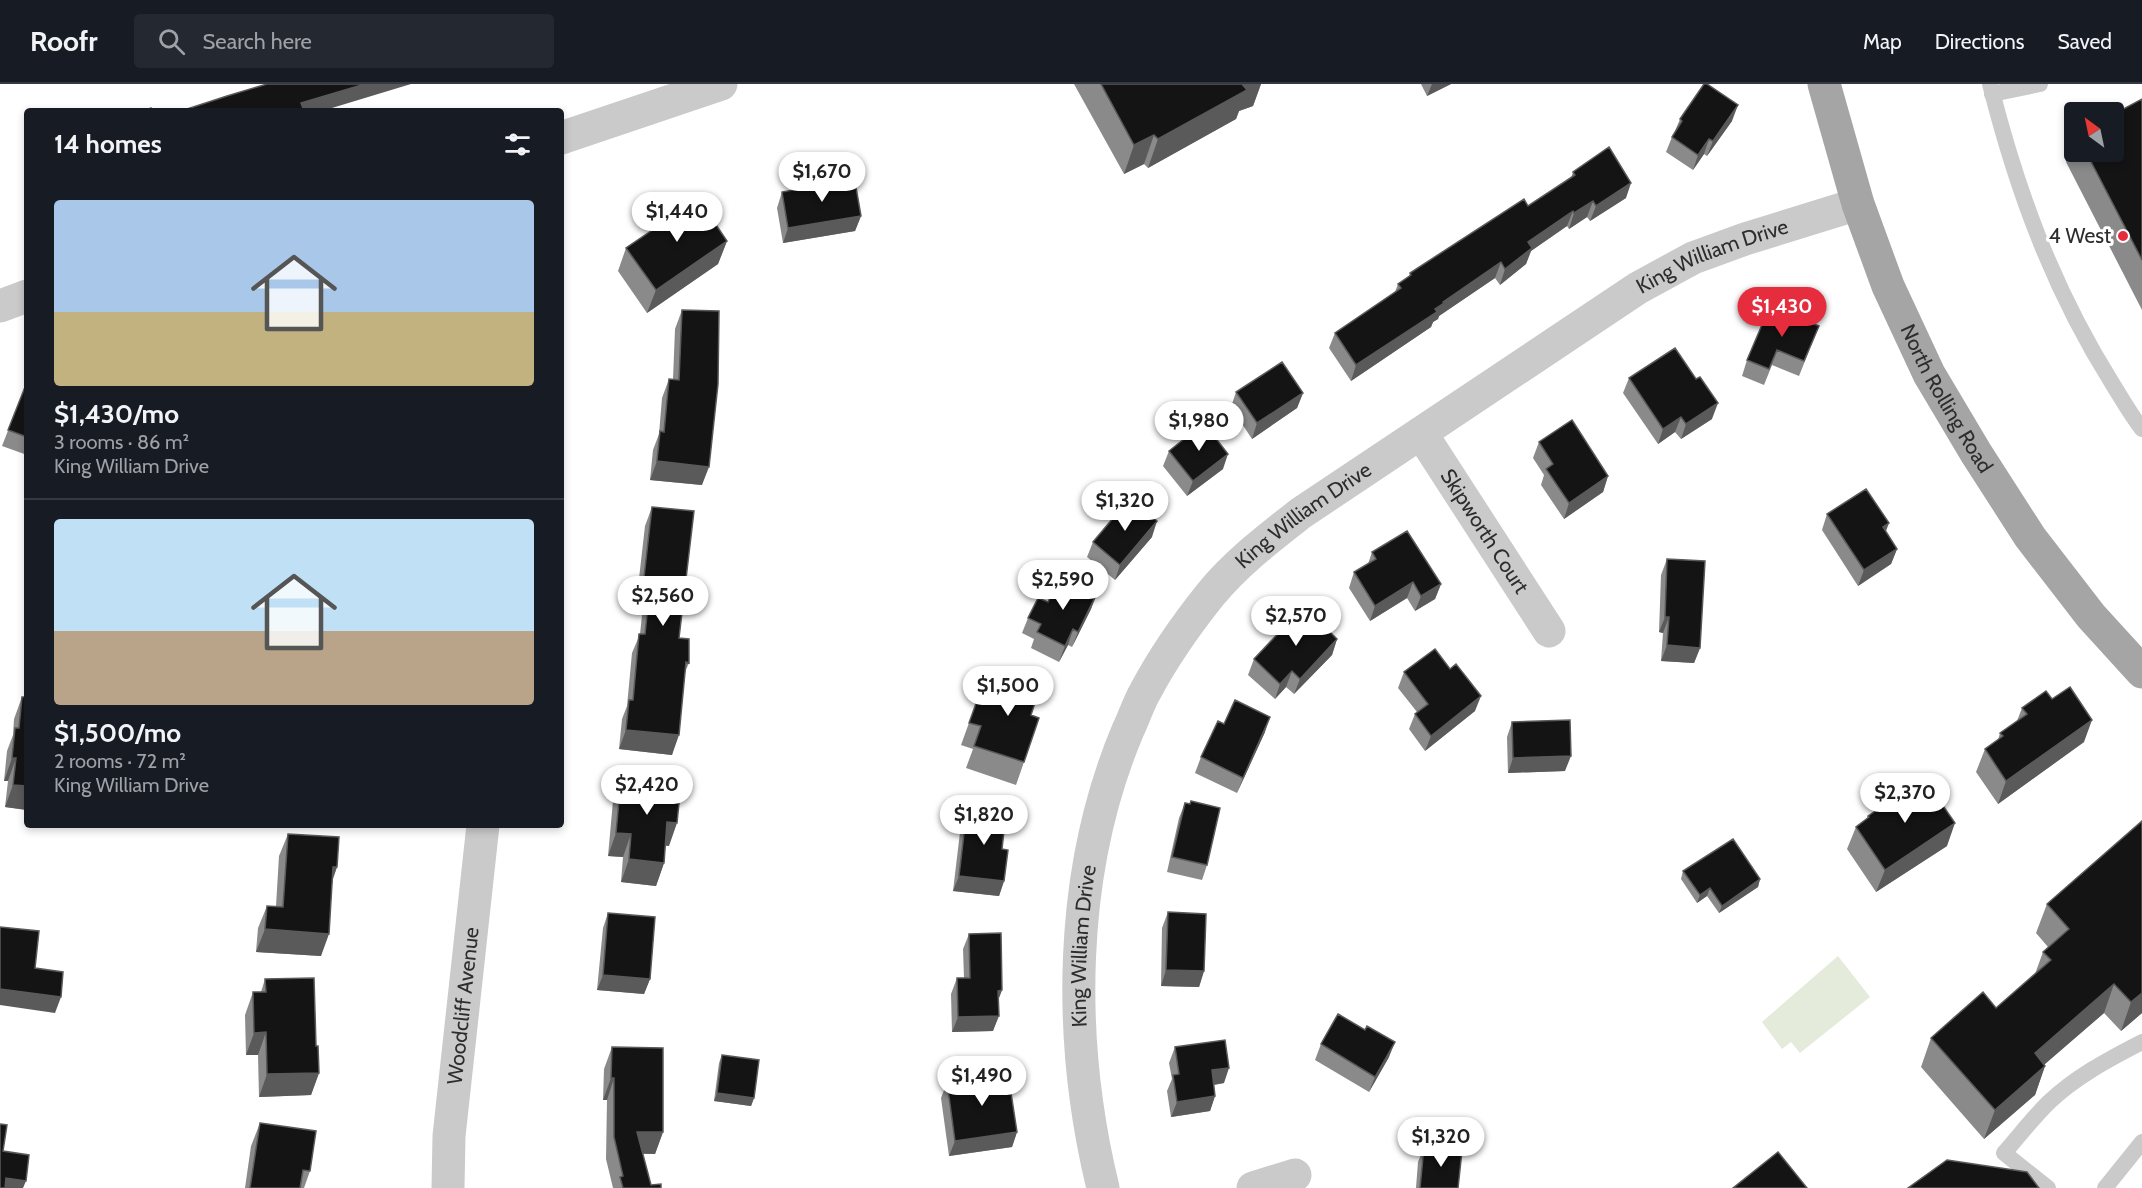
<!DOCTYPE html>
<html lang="en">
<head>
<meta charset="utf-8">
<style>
	:root { --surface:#171b24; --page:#242831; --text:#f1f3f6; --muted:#9ea1a6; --line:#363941; --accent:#e62d3e }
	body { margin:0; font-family:Cabin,sans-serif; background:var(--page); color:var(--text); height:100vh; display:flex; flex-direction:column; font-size:22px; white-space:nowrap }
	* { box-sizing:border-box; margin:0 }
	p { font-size:20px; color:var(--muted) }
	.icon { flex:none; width:33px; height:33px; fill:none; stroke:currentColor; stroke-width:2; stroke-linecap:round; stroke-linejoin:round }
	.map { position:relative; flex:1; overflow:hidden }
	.details { position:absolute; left:24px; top:24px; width:540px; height:720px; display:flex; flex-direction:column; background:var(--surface); border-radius:6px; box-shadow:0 3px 9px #0003 }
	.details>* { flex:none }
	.needle { width:39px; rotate:327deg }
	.buttons { position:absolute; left:2064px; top:18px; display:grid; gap:12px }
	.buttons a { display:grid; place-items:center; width:60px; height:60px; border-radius:6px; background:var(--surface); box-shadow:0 3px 9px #0003; font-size:30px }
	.price { position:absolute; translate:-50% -51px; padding:0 14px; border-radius:21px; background:#fff; color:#222; font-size:20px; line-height:39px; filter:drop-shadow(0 2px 3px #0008) }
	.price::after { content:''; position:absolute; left:50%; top:36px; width:18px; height:14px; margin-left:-9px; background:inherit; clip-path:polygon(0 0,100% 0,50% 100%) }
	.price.active { background:var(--accent); color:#fff }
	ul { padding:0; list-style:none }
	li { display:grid; align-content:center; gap:12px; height:318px; padding:0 30px }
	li+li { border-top:2px solid var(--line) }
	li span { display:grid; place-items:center; height:186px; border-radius:6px; color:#555 }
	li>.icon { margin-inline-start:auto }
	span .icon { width:108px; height:108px; fill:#fffc; stroke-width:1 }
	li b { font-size:26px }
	h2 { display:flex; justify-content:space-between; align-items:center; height:72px; padding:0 30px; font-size:26px }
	header { display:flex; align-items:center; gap:36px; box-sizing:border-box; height:84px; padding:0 30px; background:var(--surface); border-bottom:2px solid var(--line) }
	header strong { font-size:28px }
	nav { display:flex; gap:33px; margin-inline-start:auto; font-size:21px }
	.search { width:420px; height:54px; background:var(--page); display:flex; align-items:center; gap:15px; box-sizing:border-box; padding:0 21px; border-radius:6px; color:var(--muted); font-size:22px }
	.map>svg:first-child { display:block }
</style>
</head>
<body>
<header>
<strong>Roofr</strong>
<div class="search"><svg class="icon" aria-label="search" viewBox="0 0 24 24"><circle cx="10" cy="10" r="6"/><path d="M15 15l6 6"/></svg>Search here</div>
<nav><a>Map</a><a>Directions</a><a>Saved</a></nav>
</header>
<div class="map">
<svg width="2142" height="1104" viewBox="0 0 2142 1104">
	<rect width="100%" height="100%" fill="#fff"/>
	<path fill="#e4ebdb" d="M 1838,872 L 1870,913 L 1800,969 L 1791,958 L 1782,965 L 1762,938 Z"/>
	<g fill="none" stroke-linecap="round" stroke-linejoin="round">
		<path stroke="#cacaca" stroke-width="16" d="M 1990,0 C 2017,107 2053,205 2112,299 C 2122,315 2131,331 2142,345
			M 1992,10 L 2040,0
			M 2048,1104 L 2004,1069 C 2019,1052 2032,1035 2048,1019 C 2075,993 2109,975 2142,958
			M 2105,1104 L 2142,1058"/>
		<g stroke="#cacaca" stroke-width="33">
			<path id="s1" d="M 1421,349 L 1549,547"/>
			<path id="s2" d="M 448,1104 L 449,1052 L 483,741"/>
			<path id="s3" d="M 1103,1104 C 1067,956 1068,788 1128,646 C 1134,634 1138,620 1145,608 C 1163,574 1186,541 1210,511 C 1236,479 1269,454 1301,429 L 1638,204 L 1693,174 L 1745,155 L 1858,120"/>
			<path d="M 1253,1104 L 1295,1091"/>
		</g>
		<path stroke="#cacaca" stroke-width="33" d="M 561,54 L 721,0
			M 0,222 L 27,212"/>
		<path stroke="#a5a5a5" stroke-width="33" id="s4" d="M 1824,0 L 1858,120 L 1888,202 L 1929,290 L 1976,369 L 2030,453 L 2091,532 L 2142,588"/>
	</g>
	<path fill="#8a8a8a" d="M 1074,0 L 1261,0 L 1253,22 L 1239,27 L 1236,35 L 1148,84 L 1144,80 L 1124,90 Z
		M 1421,0 L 1451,0 L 1427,12 Z
		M 2142,15 L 2142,226 L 2066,78 L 2074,54 L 2074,68 L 2114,68 Z
		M 1680,35 L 1732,37 L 1707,72 L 1704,70 L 1693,86 L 1666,68 L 1672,53 L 1675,47 Z
		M 1573,88 L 1626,114 L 1590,137 L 1587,133 L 1569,145 L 1567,142 L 1531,167 L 1526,180 L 1500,201 L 1495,194 L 1439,232 L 1438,235 L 1433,238 L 1431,243 L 1351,297 L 1329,264 L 1335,249 L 1395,208 L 1398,200 L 1409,192 L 1410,189 L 1528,122 L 1571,94 Z
		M 821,98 L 861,132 L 855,147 L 783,159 L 777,124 L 782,108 L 820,101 Z
		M 670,129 L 727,157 L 718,180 L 647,229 L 618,187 L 626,164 L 668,136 Z
		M 682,226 L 702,401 L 650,396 L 653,366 L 659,350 L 662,314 L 669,295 L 673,295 L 675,245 Z
		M 1819,242 L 1799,292 L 1772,281 L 1764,301 L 1742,292 L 1747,276 Z
		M 1629,294 L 1712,335 L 1681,355 L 1675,348 L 1658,360 L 1623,309 Z
		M 27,298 L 27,371 L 2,362 Z
		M 1236,308 L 1303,309 L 1297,324 L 1252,355 L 1231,323 Z
		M 1539,358 L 1608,392 L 1603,408 L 1564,435 L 1541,401 L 1544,391 L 1533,374 Z
		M 1169,367 L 1223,385 L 1187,412 L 1163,382 Z
		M 652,423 L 679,554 L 689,579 L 685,588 L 672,671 L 619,665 L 622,635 L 627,622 L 632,569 L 640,550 L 644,513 L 637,512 L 645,442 Z
		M 1827,430 L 1897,465 L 1891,480 L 1858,502 L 1822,446 Z
		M 1152,453 L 1115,496 L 1087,473 L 1093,458 Z
		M 1372,468 L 1441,500 L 1435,515 L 1415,527 L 1407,514 L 1370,537 L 1349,504 L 1354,488 L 1368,480 Z
		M 1667,475 L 1700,564 L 1694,579 L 1661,577 L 1663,549 L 1659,548 L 1661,491 Z
		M 1097,509 L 1091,525 L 1072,563 L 1068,561 L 1059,578 L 1031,564 L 1034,555 L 1022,549 L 1028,534 L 1048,518 Z
		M 1337,555 L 1332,571 L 1294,610 L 1286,603 L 1275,615 L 1248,591 L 1254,575 Z
		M 1004,584 L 1031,631 L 1024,678 L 1016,701 L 966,684 L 973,665 L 961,661 L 978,614 L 992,619 Z
		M 1404,588 L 1475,627 L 1425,667 L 1409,645 L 1415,630 L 1417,628 L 1398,604 Z
		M 22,613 L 27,613 L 27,726 L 5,723 L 8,697 L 4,697 L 7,667 L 13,651 L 14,635 Z
		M 2052,615 L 2084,658 L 1998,720 L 1976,688 L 1985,665 L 1998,656 L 2000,649 L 2017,637 L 2022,624 Z
		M 1512,638 L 1565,687 L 1508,689 L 1507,653 Z
		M 1224,640 L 1265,648 L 1237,709 L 1195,689 L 1201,673 Z
		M 621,694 L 669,762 L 665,761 L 664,779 L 656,802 L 621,798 L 623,773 L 608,772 L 613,717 Z
		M 1191,717 L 1207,781 L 1202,796 L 1167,788 L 1179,734 L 1185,719 L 1189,720 Z
		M 967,724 L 1002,765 L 1004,797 L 999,812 L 953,807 L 961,740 Z
		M 1868,732 L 1947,762 L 1876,808 L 1847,765 L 1856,743 L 1867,735 Z
		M 2142,737 L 2142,929 L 2121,947 L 2104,929 L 2044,981 L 2045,982 L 2035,1011 L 1984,1055 L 1921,983 L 1931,954 L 1996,924 L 2035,890 L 2043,868 L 2048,863 L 2036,849 L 2047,820 Z
		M 288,750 L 337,783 L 333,795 L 321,872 L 256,868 L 258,844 L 267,822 L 276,822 L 279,772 Z
		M 1683,787 L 1760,795 L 1758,803 L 1719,829 L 1707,812 L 1697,819 L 1681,795 Z
		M 1168,828 L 1204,887 L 1199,903 L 1161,902 L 1162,844 Z
		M 608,829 L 650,895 L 644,910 L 597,906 L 603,844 Z
		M 969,850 L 1002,906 L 998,916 L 993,947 L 952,948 L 951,910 L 957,894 L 964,894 L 963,865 Z
		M 265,895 L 316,962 L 319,989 L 311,1011 L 259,1013 L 258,971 L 246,971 L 245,931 L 253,908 L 261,908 Z
		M 1365,946 L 1389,973 L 1369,1008 L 1315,976 L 1321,960 Z
		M 612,963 L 663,1048 L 655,1070 L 643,1070 L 651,1101 L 661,1104 L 613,1104 L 606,1075 L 607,1016 L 603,1016 L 604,985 Z
		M 1175,963 L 1224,999 L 1214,1001 L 1215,1012 L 1210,1027 L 1171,1033 L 1167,1007 L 1172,995 L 1169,979 Z
		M 722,971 L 754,1014 L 751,1022 L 714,1017 L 719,979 Z
		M 947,998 L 1017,1048 L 1012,1063 L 949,1072 L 941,1014 Z
		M 260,1039 L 310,1087 L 304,1104 L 245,1104 L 251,1062 Z
		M 1424,1063 L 1458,1104 L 1416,1104 L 1418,1078 Z"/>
	<path fill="#5a5a5a" d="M 365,0 L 411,0 L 322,27 L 299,27 L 301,19 Z
		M 1242,0 L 1261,0 L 1253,22 L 1239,27 L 1236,35 L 1148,84 L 1158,55 Z
		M 1432,0 L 1451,0 L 1427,12 Z
		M 1738,21 L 1732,37 L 1707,72 L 1713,57 Z
		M 1154,51 L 1144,80 L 1124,90 L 1134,61 Z
		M 1709,55 L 1704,70 L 1693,86 L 1698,71 Z
		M 1631,99 L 1626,114 L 1590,137 L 1596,122 Z
		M 1593,117 L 1587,133 L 1569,145 L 1574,129 Z
		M 1573,127 L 1567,142 L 1531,167 L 1526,180 L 1500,201 L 1505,185 L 1528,158 Z
		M 861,132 L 855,147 L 783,159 L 788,144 Z
		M 727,157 L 718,180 L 647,229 L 656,206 Z
		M 1501,178 L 1495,194 L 1439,232 L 1438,235 L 1433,238 L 1431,243 L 1351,297 L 1356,281 L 1443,218 Z
		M 1303,309 L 1297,324 L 1252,355 L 1257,339 Z
		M 1718,319 L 1712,335 L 1681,355 L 1686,340 Z
		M 1681,333 L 1675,348 L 1658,360 L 1663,345 Z
		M 1228,370 L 1223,385 L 1187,412 L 1193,397 Z
		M 657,377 L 709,383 L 702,401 L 650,396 Z
		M 1608,392 L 1603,408 L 1564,435 L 1569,419 Z
		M 1157,437 L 1152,453 L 1115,496 L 1120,481 Z
		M 1889,439 L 1883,455 L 1883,443 Z
		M 1897,465 L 1891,480 L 1858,502 L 1864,486 Z
		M 1413,498 L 1407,514 L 1370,537 L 1375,522 Z
		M 1441,500 L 1435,515 L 1415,527 L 1421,512 Z
		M 1097,509 L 1091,525 L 1072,563 L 1078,548 Z
		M 1665,533 L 1669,533 L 1663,549 L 1659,548 Z
		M 1073,545 L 1068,561 L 1059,578 L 1065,562 Z
		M 1337,555 L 1332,571 L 1294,610 L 1300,595 Z
		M 1667,561 L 1700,564 L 1694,579 L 1661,577 Z
		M 1292,587 L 1286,603 L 1275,615 L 1280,600 Z
		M 1481,612 L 1475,627 L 1425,667 L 1431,652 Z
		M 1270,633 L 1265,648 L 1237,709 L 1243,694 Z
		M 2092,636 L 2084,658 L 1998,720 L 2006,697 Z
		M 626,646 L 679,651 L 672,671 L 619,665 Z
		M 1571,672 L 1565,687 L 1508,689 L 1513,674 Z
		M 12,674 L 16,674 L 8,697 L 4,697 Z
		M 13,701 L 27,702 L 27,726 L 5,723 Z
		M 667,738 L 677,739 L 669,762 L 659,761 Z
		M 1955,739 L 1947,762 L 1876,808 L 1885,786 Z
		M 616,749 L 631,750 L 623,773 L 608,772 Z
		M 629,775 L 664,779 L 656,802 L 621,798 Z
		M 333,783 L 337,783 L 329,805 Z
		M 959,792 L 1004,797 L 999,812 L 953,807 Z
		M 1760,795 L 1758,803 L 1719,829 L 1722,822 Z
		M 1710,804 L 1707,812 L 1697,819 L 1700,811 Z
		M 265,845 L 329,850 L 321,872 L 256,868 Z
		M 1166,886 L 1204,887 L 1199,903 L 1161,902 Z
		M 603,891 L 650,895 L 644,910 L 597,906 Z
		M 2114,900 L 2104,929 L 2024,998 L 2035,969 Z
		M 0,905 L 61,913 L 55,929 L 0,921 Z
		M 1002,906 L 996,922 L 998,907 Z
		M 2142,909 L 2142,929 L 2121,947 L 2131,918 Z
		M 999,932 L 993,947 L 952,948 L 958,933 Z
		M 266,948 L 258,971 L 246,971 L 254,949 Z
		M 1395,958 L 1389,973 L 1369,1008 L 1375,993 Z
		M 2045,982 L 2035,1011 L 1984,1055 L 1995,1026 Z
		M 1229,984 L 1224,999 L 1206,1002 L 1212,986 Z
		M 319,989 L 311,1011 L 259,1013 L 267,990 Z
		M 611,994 L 614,994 L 607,1016 L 603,1016 Z
		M 717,1009 L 754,1014 L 751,1022 L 714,1017 Z
		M 1215,1012 L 1210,1027 L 1171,1033 L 1177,1018 Z
		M 637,1048 L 663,1048 L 655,1070 L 629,1069 Z
		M 1017,1048 L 1012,1063 L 949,1072 L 955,1057 Z
		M 6,1094 L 26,1097 L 23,1104 L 2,1104 Z"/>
	<path fill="#141414" stroke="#5a5a5a" stroke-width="1.5" d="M 267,0 L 365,0 L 301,19 L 304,27 L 181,27 L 227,12 Z
		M 1101,0 L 1244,0 L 1242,0 L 1247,6 L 1158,55 L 1154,51 L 1134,61 Z
		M 1704,0 L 1707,0 L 1738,21 L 1713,57 L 1709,55 L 1698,71 L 1672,53 L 1682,37 L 1680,35 Z
		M 2142,15 L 2142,176 L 2086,68 L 2114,68 L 2114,30 Z
		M 151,24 L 152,27 L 144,27 Z
		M 1609,63 L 1631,99 L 1596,122 L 1593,117 L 1574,129 L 1573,127 L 1528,158 L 1532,164 L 1505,185 L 1501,178 L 1443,218 L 1444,219 L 1435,225 L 1437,228 L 1356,281 L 1335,249 L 1401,204 L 1398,200 L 1411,191 L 1410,189 L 1524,115 L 1528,122 L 1575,91 L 1573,88 Z
		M 854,92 L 861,132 L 788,144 L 782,108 L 821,101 L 821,98 Z
		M 696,111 L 727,157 L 656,206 L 626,164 L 673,132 L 670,129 Z
		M 1770,222 L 1819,242 L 1804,277 L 1777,266 L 1769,285 L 1747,276 Z
		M 682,226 L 719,227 L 718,300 L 709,383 L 657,377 L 660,347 L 664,348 L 669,295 L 679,296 Z
		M 1675,264 L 1696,295 L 1700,293 L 1718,319 L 1686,340 L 1681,333 L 1663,345 L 1629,294 Z
		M 1282,278 L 1303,309 L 1257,339 L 1236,308 Z
		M 27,298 L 27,353 L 8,346 Z
		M 1572,336 L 1608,392 L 1569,419 L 1546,385 L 1553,380 L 1539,358 Z
		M 1204,339 L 1228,370 L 1193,397 L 1169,367 Z
		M 1866,405 L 1889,439 L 1883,443 L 1897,465 L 1864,486 L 1827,430 Z
		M 1130,414 L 1157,437 L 1120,481 L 1093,458 Z
		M 652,423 L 694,427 L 679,554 L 689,555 L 689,579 L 686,578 L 679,651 L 626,646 L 629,616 L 633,616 L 639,550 L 645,550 L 651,494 L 644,493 Z
		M 1407,447 L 1441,500 L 1421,512 L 1413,498 L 1375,522 L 1354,488 L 1376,475 L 1372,468 Z
		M 1667,475 L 1705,477 L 1700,564 L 1667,561 L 1669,533 L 1665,533 Z
		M 1061,492 L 1097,509 L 1078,548 L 1073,545 L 1065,562 L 1037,548 L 1041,540 L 1028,534 L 1038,514 L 1048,518 Z
		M 1304,522 L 1337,555 L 1300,595 L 1292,587 L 1280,600 L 1254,575 Z
		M 1435,565 L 1450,585 L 1456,580 L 1481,612 L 1431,652 L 1415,630 L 1428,620 L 1404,588 Z
		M 1004,584 L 1042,597 L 1031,631 L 1039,634 L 1024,678 L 974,662 L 981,642 L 969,639 L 978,614 L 993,620 Z
		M 2070,603 L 2092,636 L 2006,697 L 1985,665 L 2003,652 L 2000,649 L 2027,630 L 2022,624 L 2046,607 L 2052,615 Z
		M 22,613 L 27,613 L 27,702 L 13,701 L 16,674 L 12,674 L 15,644 L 19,644 Z
		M 1235,616 L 1270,633 L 1243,694 L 1201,673 L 1218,637 L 1224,640 Z
		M 1570,636 L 1571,672 L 1513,674 L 1512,638 Z
		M 621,694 L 681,699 L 677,739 L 667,738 L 664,779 L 629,775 L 631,750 L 616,749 Z
		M 1924,694 L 1955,739 L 1885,786 L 1856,743 L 1869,733 L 1868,732 Z
		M 1191,717 L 1220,724 L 1207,781 L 1172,773 L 1185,719 L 1190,720 Z
		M 967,724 L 1006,729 L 1002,765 L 1008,766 L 1004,797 L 959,792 Z
		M 2142,737 L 2142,909 L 2131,918 L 2114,900 L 2035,969 L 2045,982 L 1995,1026 L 1931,954 L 1983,908 L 1996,924 L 2051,876 L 2043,868 L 2069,845 L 2047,820 Z
		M 288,750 L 339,753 L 337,783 L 333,783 L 329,850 L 265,845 L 267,822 L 283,823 Z
		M 1733,755 L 1760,795 L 1722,822 L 1710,804 L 1700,811 L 1683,787 Z
		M 1168,828 L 1206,830 L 1204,887 L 1166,886 Z
		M 608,829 L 655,833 L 650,895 L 603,891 Z
		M 0,843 L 39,847 L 35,884 L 63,888 L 61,913 L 0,905 Z
		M 1001,849 L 1002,906 L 998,907 L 999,932 L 958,933 L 957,894 L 970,894 L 969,850 Z
		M 314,894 L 316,962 L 318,962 L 319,989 L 267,990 L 266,948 L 254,949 L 253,908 L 266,908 L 265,895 Z
		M 1338,930 L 1365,946 L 1367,942 L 1395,958 L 1375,993 L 1321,960 Z
		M 1225,956 L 1229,984 L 1212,986 L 1215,1012 L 1177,1018 L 1173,991 L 1179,990 L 1175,963 Z
		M 612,963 L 663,964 L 663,1048 L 637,1048 L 651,1101 L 661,1100 L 661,1104 L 623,1104 L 620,1093 L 623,1092 L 614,1053 L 614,994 L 611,994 Z
		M 722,971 L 759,976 L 754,1014 L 717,1009 Z
		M 1008,989 L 1017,1048 L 955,1057 L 947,998 Z
		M 260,1039 L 316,1047 L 310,1087 L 303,1086 L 300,1104 L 250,1104 Z
		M 0,1040 L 7,1041 L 3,1067 L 29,1071 L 26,1097 L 6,1094 L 5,1104 L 0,1104 Z
		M 1424,1063 L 1462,1067 L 1458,1104 L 1420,1104 Z
		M 1778,1068 L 1807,1104 L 1733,1104 Z
		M 1947,1076 L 2027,1088 L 2039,1104 L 1908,1104 Z"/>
	<circle fill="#e62d3e" stroke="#fff" stroke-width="2" cx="2123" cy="152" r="6"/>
	<g text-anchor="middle" stroke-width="6" stroke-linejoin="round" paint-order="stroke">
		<g font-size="21" fill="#2d2d2d" stroke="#fff" text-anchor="end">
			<text x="2111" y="159">4 West</text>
		</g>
		<g font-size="21" fill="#2d2d2d" stroke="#fff">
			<text dy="7" stroke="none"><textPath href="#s3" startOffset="1234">King William Drive</textPath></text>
			<text dy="7" stroke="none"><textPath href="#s4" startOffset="339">North Rolling Road</textPath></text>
			<text dy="7" stroke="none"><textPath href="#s3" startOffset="748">King William Drive</textPath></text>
			<text dy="7" stroke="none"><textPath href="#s1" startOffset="117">Skipworth Court</textPath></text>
			<text dy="7" stroke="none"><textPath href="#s3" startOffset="244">King William Drive</textPath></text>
			<text dy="7" stroke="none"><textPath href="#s2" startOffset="183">Woodcliff Avenue</textPath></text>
		</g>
	</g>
</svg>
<div class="buttons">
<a><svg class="needle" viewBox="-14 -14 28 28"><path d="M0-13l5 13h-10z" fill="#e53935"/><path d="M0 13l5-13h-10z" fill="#9ea1a6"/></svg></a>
</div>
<b class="price" style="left:822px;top:119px">$1,670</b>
<b class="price" style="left:677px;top:159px">$1,440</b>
<b class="price active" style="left:1782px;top:254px">$1,430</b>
<b class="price" style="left:1199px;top:368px">$1,980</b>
<b class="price" style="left:1125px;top:448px">$1,320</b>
<b class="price" style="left:1063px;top:527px">$2,590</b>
<b class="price" style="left:663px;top:543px">$2,560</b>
<b class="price" style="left:1296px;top:563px">$2,570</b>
<b class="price" style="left:1008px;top:633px">$1,500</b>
<b class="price" style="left:647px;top:732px">$2,420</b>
<b class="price" style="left:1905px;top:740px">$2,370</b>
<b class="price" style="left:984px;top:762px">$1,820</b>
<b class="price" style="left:982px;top:1023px">$1,490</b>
<b class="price" style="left:1441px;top:1084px">$1,320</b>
<section class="details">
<h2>14 homes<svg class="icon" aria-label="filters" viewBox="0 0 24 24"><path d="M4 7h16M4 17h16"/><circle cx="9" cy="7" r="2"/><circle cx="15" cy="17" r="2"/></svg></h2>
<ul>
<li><span style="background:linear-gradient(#a9c7e8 60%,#c2b280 0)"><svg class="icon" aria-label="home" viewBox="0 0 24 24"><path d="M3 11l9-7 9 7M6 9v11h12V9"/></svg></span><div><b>$1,430/mo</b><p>3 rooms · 86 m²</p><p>King William Drive</p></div></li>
<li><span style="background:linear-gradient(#bfe0f5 60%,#b9a48a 0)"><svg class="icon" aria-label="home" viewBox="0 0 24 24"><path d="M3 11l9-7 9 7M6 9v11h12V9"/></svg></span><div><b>$1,500/mo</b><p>2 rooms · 72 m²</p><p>King William Drive</p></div></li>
</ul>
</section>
</div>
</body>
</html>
